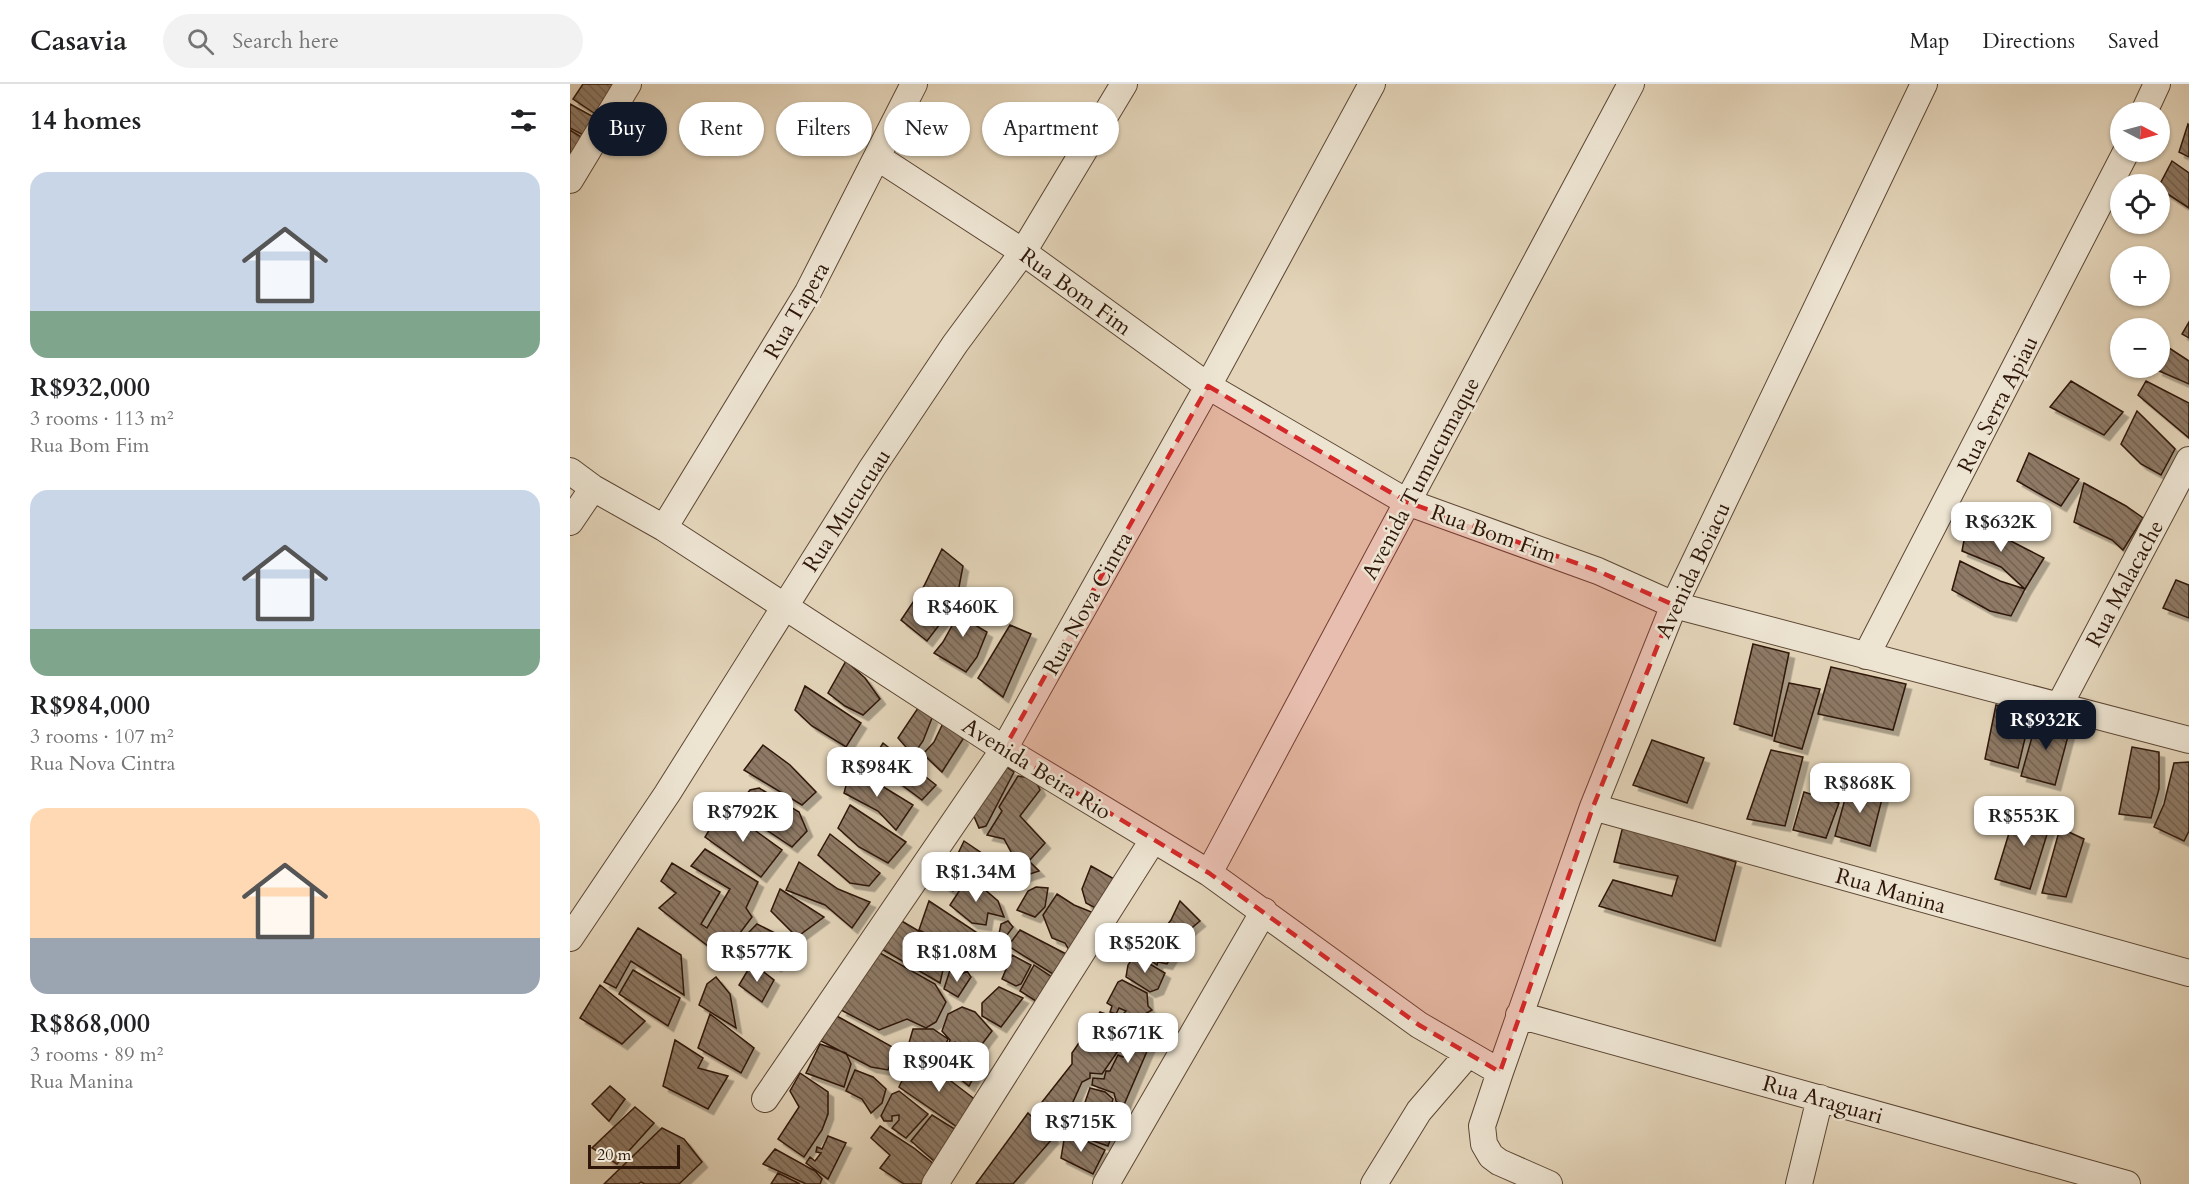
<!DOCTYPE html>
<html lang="en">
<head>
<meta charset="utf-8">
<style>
	:root { --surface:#fff; --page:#f2f2f2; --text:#202124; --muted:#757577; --line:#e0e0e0; --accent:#111827 }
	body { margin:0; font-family:Cardo,serif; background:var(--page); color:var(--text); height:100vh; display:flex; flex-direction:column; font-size:22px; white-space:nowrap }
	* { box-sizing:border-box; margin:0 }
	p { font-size:20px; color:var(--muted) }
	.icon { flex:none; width:33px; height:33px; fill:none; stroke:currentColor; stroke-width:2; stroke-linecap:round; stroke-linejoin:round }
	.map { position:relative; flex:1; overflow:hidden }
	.details { display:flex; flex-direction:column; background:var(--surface); width:570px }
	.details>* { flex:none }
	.top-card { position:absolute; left:18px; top:18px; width:570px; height:54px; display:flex; gap:12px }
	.needle { width:39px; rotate:96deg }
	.tools { position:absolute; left:1540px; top:18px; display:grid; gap:12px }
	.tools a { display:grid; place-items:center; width:60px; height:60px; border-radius:50%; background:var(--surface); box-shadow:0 2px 4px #0004; font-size:30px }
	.scale { position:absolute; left:18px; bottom:15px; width:92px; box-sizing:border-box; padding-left:6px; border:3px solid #2e1608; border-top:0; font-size:16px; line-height:21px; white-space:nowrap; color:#2e1608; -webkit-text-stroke:4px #ede4d2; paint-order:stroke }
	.price { position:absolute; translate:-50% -51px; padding:0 14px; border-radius:12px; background:#fff; color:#222; font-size:20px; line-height:39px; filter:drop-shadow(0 2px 3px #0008) }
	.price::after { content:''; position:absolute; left:50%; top:36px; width:18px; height:14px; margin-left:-9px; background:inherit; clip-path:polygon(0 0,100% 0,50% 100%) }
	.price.current { background:var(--accent); color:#fff }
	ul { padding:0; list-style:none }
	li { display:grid; align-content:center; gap:12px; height:318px; padding:0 30px }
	li span { display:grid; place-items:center; height:186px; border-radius:18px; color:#555 }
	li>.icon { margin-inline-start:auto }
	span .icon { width:108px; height:108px; fill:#fffc; stroke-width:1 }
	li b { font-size:26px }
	h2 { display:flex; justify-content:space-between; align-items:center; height:72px; padding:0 30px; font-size:26px }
	.tag { padding:0 21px; border-radius:27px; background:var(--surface); box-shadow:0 2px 4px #0004; font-size:21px; line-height:54px }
	.tag.current { background:var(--accent); color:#fff }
	header { display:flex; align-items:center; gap:36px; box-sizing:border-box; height:84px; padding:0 30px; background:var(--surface); border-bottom:2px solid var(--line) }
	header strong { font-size:28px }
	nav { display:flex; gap:33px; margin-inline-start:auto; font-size:21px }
	.search { width:420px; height:54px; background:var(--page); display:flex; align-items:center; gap:15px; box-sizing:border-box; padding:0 21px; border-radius:33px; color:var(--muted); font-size:22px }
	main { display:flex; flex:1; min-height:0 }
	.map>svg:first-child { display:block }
</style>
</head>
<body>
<header>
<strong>Casavia</strong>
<div class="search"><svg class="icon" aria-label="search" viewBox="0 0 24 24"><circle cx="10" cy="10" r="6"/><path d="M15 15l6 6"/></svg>Search here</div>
<nav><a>Map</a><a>Directions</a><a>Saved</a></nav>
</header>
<main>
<section class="details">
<h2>14 homes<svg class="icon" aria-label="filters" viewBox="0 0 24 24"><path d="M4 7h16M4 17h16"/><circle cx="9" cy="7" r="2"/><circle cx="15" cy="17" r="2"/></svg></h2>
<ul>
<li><span style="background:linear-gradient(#c9d6e8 75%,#7fa58c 0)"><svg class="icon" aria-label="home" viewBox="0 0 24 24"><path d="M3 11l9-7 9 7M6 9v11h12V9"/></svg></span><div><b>R$932,000</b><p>3 rooms · 113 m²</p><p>Rua Bom Fim</p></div></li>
<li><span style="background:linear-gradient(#c9d6e8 75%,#7fa58c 0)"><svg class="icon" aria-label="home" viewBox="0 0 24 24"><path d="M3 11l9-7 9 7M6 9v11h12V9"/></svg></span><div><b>R$984,000</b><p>3 rooms · 107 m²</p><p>Rua Nova Cintra</p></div></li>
<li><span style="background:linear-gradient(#ffd9b3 70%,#9aa5b1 0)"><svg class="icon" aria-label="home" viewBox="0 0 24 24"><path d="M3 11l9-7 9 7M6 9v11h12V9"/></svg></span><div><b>R$868,000</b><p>3 rooms · 89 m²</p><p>Rua Manina</p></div></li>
</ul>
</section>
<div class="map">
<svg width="1619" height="1100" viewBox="0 0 1619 1100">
	<defs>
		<pattern id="building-back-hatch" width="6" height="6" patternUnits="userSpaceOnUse" patternTransform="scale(1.5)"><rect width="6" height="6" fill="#8d7965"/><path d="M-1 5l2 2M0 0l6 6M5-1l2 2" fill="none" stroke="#746251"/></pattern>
		<filter id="shadow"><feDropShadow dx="5.5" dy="5.5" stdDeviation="0" flood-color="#0004"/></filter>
	</defs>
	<rect width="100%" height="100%" fill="#e4d5ba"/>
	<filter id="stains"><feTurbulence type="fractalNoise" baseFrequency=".00333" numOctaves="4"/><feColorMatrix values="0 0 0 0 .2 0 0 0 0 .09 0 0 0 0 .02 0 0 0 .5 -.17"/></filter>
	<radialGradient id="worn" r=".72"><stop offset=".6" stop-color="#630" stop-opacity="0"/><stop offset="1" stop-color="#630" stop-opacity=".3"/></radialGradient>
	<path fill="url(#building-back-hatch)" stroke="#2e1608" stroke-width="1.5" filter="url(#shadow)" d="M 13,0 L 56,0 L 33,35 L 3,15 Z
		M 0,20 L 31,37 L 21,55 L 0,44 Z
		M 1618,40 L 1619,41 L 1619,73 L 1609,68 Z
		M 0,46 L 19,58 L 0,87 Z
		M 1602,77 L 1619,89 L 1619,124 L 1590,105 L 1590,100 Z
		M 1619,238 L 1619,254 L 1612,250 Z
		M 1596,262 L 1619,277 L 1619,300 L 1587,286 Z
		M 1501,297 L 1553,328 L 1534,351 L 1480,323 Z
		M 1576,297 L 1619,319 L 1619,354 L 1568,311 Z
		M 1567,327 L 1605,365 L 1591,391 L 1571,380 L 1551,360 Z
		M 1459,369 L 1509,395 L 1491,422 L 1447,397 Z
		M 1514,399 L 1556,422 L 1573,434 L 1553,466 L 1542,456 L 1504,438 Z
		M 1398,435 L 1474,474 L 1455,505 L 1431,483 L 1392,467 Z
		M 372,465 L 393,482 L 386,519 L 357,557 L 331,536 L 354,502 Z
		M 1390,477 L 1430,497 L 1455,505 L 1441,532 L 1420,527 L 1382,506 Z
		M 1606,496 L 1619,501 L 1619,534 L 1593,524 Z
		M 400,509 L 408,515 L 400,538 L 417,548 L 407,573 L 396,588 L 364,569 L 373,558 Z
		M 440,541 L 461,550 L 433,613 L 408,594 Z
		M 1183,560 L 1219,569 L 1202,652 L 1164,640 Z
		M 276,577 L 295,594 L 310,615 L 293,631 L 275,622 L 258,609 Z
		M 1261,583 L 1336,600 L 1323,646 L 1248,630 Z
		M 1219,599 L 1250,605 L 1232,665 L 1204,657 Z
		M 235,602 L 291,639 L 276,663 L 242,642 L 225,626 Z
		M 1426,621 L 1461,629 L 1448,684 L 1415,675 Z
		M 348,624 L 362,634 L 353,657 L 343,671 L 328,654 Z
		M 1468,632 L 1501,641 L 1485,701 L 1451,692 Z
		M 375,635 L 393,655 L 372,688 L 353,670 L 364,658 Z
		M 1082,656 L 1134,674 L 1117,719 L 1063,701 Z
		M 313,659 L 366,701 L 352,716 L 301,678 Z
		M 193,661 L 220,681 L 246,708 L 232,721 L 174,686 Z
		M 1562,663 L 1589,668 L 1589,705 L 1581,734 L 1549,730 Z
		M 1201,666 L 1233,673 L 1215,742 L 1177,735 Z
		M 1619,678 L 1619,747 L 1614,757 L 1584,743 L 1594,720 L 1604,679 Z
		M 435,682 L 444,688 L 416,742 L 409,744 L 403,730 Z
		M 281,683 L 343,721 L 326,746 L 308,727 L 274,709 Z
		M 448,692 L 465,695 L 470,706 L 450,732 L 475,759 L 459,777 L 469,787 L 454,792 L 434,755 L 417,751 L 432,727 L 429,723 Z
		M 1279,700 L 1314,707 L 1300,762 L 1265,752 Z
		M 189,704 L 229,728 L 237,747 L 222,763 L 165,725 L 180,706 Z
		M 1234,708 L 1269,719 L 1256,754 L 1223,746 Z
		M 280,721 L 336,758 L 318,779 L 289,763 L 268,744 Z
		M 153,723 L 212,766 L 191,793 L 135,753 Z
		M 1447,723 L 1483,731 L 1460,805 L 1425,795 Z
		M 1053,742 L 1166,778 L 1145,857 L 1029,822 L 1043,796 L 1102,812 L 1108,792 L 1044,778 Z
		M 1490,744 L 1514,755 L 1496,813 L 1472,809 Z
		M 260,750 L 310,789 L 299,802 L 280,799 L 248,771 Z
		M 394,757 L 428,780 L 431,797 L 418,801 L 382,782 Z
		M 135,765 L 188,798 L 176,824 L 182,833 L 152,873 L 89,824 L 106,809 L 91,797 L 102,779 L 150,808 L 131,840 L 137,844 L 160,805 L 121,782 Z
		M 229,778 L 268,805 L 300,818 L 282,844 L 255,821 L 216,806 Z
		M 375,781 L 394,791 L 383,807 L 373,801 L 375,788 L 368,789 L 366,786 Z
		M 521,782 L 553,800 L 533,828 L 516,819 L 512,805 Z
		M 399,792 L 428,817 L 434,833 L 418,829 L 416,841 L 402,839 L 380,821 Z
		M 466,803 L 478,804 L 475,823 L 465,833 L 447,826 L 458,807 Z
		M 210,805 L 254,833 L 227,853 L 201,827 Z
		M 487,810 L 504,821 L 529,831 L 503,873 L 495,859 L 482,854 L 473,831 Z
		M 359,817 L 409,850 L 398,872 L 349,846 Z
		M 610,817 L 630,837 L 617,848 L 597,880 L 588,878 L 587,881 L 570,868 L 573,860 L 578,861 L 577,855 L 587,854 L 601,836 Z
		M 330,836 L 389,871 L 375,877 L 370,899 L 305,861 Z
		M 438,837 L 443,843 L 434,855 L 428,855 L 431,840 Z
		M 187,840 L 225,859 L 206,882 L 176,865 L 179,848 Z
		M 68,844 L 111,871 L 114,911 L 61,877 L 46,904 L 34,898 Z
		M 450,846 L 498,871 L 491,895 L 438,862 Z
		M 303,865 L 365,900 L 376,918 L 366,938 L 356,944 L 337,935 L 309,946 L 271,926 Z
		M 442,871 L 461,881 L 451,900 L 446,902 L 432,895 Z
		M 565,871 L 595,889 L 588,905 L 580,908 L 556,893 L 558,881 Z
		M 182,879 L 204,896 L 192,918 L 169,901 Z
		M 464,881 L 488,897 L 472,921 L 450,907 Z
		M 63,886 L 110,914 L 98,942 L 49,910 Z
		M 380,886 L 388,892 L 397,887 L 401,893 L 388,913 L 374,905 Z
		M 146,893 L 160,910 L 166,944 L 129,921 L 137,900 Z
		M 552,896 L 577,909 L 578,922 L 582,926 L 561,938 L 551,932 L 556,927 L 549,924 L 546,930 L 540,928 L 542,922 L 537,919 L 548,898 Z
		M 30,901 L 75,937 L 52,960 L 10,934 Z
		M 429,903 L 453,914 L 431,943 L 412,932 L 412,919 Z
		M 392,923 L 405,928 L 422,947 L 406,968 L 413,976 L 399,1002 L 377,985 L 390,963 L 385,958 L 376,968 L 380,956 L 372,947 L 378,930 Z
		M 530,928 L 559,938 L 559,958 L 552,961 L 532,990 L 520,989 L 520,994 L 512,998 L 497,1031 L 473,1036 L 465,1027 L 502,980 L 502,969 Z
		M 140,930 L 184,964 L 171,989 L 128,964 Z
		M 265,931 L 326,965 L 318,986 L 301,983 L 251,957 Z
		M 574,937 L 587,944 L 553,1023 L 546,1017 L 544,1009 L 522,1001 L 523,994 L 534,995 L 536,987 L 540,987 L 548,971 L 553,973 L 563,960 L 563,941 Z
		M 343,945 L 363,945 L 378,955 L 366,982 L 336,969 Z
		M 105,956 L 133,974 L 128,984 L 158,992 L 138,1025 L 93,1002 Z
		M 250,960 L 276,969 L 281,980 L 274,1003 L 236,989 Z
		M 342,976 L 356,978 L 411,1020 L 390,1045 L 329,1003 Z
		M 285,986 L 303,993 L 316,1005 L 312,1019 L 301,1029 L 292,1015 L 276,1007 Z
		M 230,989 L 258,1008 L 258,1030 L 252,1046 L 234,1073 L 208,1055 L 229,1023 L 220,1007 Z
		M 40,1002 L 55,1015 L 39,1037 L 22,1020 Z
		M 520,1004 L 535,1008 L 543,1015 L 538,1031 L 532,1036 L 512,1027 Z
		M 329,1007 L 358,1030 L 336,1054 L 322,1044 L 329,1036 L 329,1031 L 322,1032 L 322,1037 L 314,1037 L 311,1032 L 322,1010 Z
		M 65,1023 L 84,1039 L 47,1080 L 22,1064 Z
		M 458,1029 L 483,1054 L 443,1100 L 406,1100 Z
		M 514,1029 L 543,1048 L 538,1062 L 509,1052 L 504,1046 L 503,1030 Z
		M 362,1031 L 391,1049 L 371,1083 L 341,1057 Z
		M 310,1042 L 344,1064 L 370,1085 L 359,1100 L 334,1100 L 310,1084 L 320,1071 L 301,1054 Z
		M 92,1044 L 114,1055 L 132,1078 L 109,1100 L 75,1100 L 71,1098 L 68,1100 L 34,1100 Z
		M 500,1049 L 535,1066 L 523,1090 L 491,1074 L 495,1050 Z
		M 258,1052 L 276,1059 L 258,1095 L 236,1079 L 240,1073 L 245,1077 L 251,1069 L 246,1068 L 247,1063 L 252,1065 Z
		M 205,1065 L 245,1087 L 252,1095 L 250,1100 L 236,1100 L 193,1080 Z
		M 208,1089 L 230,1100 L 201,1100 Z"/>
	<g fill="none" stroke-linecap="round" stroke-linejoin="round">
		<defs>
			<path id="minor" d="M 1574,28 L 1587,0
				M 307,73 L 453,168 L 638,302 L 837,418 L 1028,487 L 1104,521 L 1619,656
				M 0,96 L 58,0
				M 0,387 L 23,404 L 94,444 L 434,665 L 639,789 L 849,941 L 930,988
				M 0,438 L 23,404
				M 94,444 L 238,208 L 344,0
				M 1296,572 L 1556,68
				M 1489,622 L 1619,376
				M 1023,723 L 1619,889
				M 639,789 L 1061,0
				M 0,854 L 97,710 L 302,384 L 385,260 L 453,168 L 554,0
				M 949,931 L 1557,1100
				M 195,1015 L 434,665 L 638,302 L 802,0
				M 365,1100 L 583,756
				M 536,1100 L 694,827
				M 804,1100 L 849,1027 L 898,970
				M 979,1100 L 929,1078 L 921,1072 L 914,1060 L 912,1042 L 930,988 L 1023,723 L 1104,521 L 1354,0
				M 1229,1100 L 1250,1014"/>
		</defs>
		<use href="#minor" stroke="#5c4634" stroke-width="28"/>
		<use href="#minor" stroke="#ede4d2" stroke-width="26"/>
	</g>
	<path fill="#d62828" fill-opacity="0.2" stroke="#d62828" stroke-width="4.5" stroke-dasharray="12 8" stroke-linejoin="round" d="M 638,302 L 837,418 L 1028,487 L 1104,521 L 1023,723 L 930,988 L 849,941 L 639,789 L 434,665 Z"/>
	<g text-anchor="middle" stroke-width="5" stroke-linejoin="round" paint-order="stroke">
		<g font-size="22" fill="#2e1608" stroke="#ede4d2">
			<text transform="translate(506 207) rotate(36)" y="8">Rua Bom Fim</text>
			<text transform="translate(226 226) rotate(-60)" y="8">Rua Tapera</text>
			<text transform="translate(1427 320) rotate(-63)" y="8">Rua Serra Apiau</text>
			<text transform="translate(850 394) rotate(-62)" y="8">Avenida Tumucumaque</text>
			<text transform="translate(276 426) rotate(-57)" y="8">Rua Mucucuau</text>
			<text transform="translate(924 449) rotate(20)" y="8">Rua Bom Fim</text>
			<text transform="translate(1122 486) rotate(-65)" y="8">Avenida Boiacu</text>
			<text transform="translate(1554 499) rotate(-62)" y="8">Rua Malacache</text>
			<text transform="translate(517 519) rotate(-61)" y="8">Rua Nova Cintra</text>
			<text transform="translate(467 684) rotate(32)" y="8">Avenida Beira Rio</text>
			<text transform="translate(1321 806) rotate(16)" y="8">Rua Manina</text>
			<text transform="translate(1253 1015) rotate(16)" y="8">Rua Araguari</text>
		</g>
	</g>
	<rect width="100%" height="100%" filter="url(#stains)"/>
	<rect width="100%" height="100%" fill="url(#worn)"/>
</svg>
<div class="tools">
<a><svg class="needle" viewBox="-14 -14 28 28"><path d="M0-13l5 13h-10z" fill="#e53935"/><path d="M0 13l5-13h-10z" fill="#757577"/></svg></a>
<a><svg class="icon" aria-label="locate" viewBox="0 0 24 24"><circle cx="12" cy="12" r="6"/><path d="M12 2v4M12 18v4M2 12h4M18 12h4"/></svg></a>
<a>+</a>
<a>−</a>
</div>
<div class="scale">20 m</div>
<b class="price" style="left:1431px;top:469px">R$632K</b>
<b class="price" style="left:393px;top:554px">R$460K</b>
<b class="price current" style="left:1476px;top:667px">R$932K</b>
<b class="price" style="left:307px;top:714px">R$984K</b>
<b class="price" style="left:1290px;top:730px">R$868K</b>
<b class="price" style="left:173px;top:759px">R$792K</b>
<b class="price" style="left:1454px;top:763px">R$553K</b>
<b class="price" style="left:406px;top:819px">R$1.34M</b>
<b class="price" style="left:575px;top:890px">R$520K</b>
<b class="price" style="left:187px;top:899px">R$577K</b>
<b class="price" style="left:387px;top:899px">R$1.08M</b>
<b class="price" style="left:558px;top:980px">R$671K</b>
<b class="price" style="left:369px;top:1009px">R$904K</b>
<b class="price" style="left:511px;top:1069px">R$715K</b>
<div class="top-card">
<a class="tag current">Buy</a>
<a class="tag">Rent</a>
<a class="tag">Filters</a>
<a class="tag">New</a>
<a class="tag">Apartment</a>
</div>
</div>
</main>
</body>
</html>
